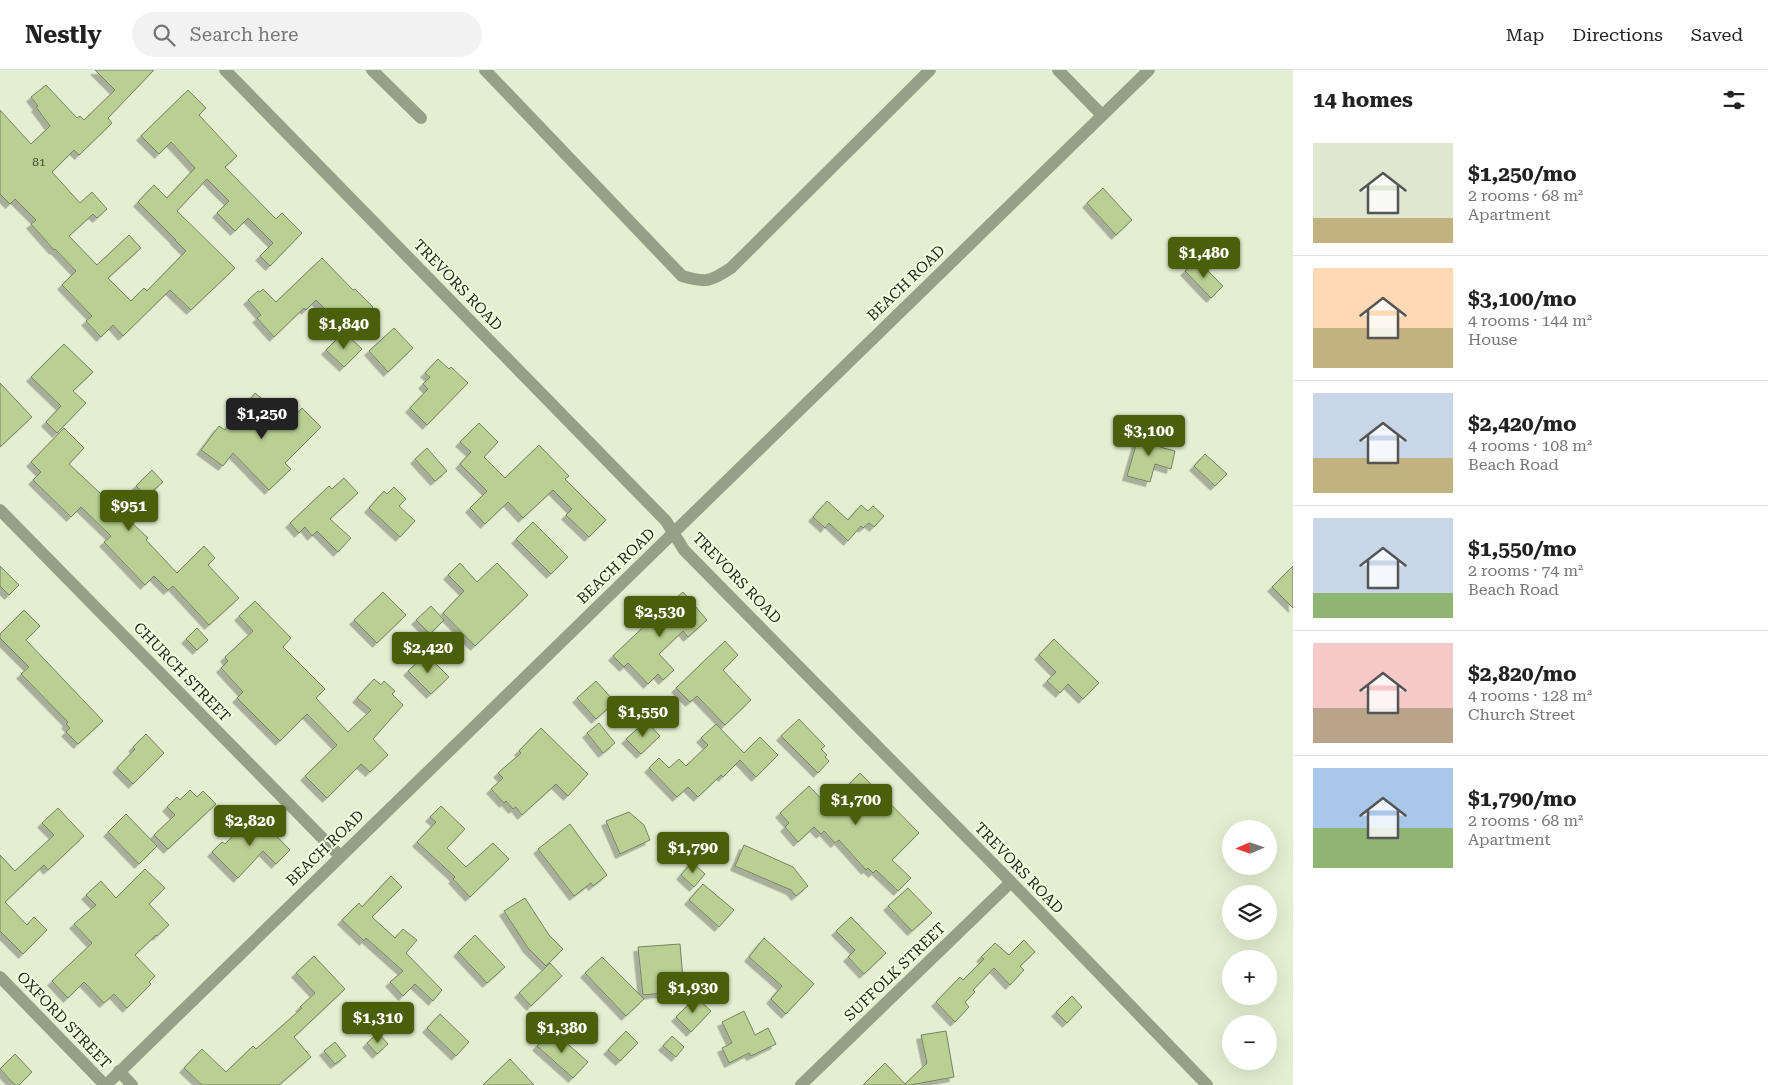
<!DOCTYPE html>
<html lang="en">
<head>
<meta charset="utf-8">
<style>
	:root { --surface:#fff; --page:#f2f2f2; --text:#222; --muted:#767676; --line:#e0e0e0; --accent:#495f09 }
	body { margin:0; font-family:"Roboto Serif",serif; background:var(--page); color:var(--text); height:100vh; display:flex; flex-direction:column; font-size:19px; white-space:nowrap }
	* { box-sizing:border-box; margin:0 }
	p { font-size:16px; color:var(--muted) }
	.icon { flex:none; width:28px; height:28px; fill:none; stroke:currentColor; stroke-width:2; stroke-linecap:round; stroke-linejoin:round }
	.map { position:relative; flex:1; overflow:hidden }
	.sheet { display:flex; flex-direction:column; background:var(--surface); width:475px }
	.sheet>* { flex:none }
	.needle { width:32px; rotate:268deg }
	.buttons { position:absolute; left:1222px; top:750px; display:grid; gap:10px }
	.buttons a { display:grid; place-items:center; width:55px; height:55px; border-radius:50%; background:var(--surface); box-shadow:0 5px 20px #0002; font-size:25px }
	.price { position:absolute; translate:-50% -42px; padding:0 11px; border-radius:5px; background:var(--accent); color:#fff; font-size:16px; line-height:32px; filter:drop-shadow(0 1px 2px #0008) }
	.price::after { content:''; position:absolute; left:50%; top:30px; width:15px; height:11px; margin-left:-8px; background:inherit; clip-path:polygon(0 0,100% 0,50% 100%) }
	.price.on { background:#222; color:#fff }
	ul { padding:0; list-style:none }
	li { display:flex; align-items:center; gap:15px; height:125px; padding:0 20px }
	li+li { border-top:1px solid var(--line) }
	li span { display:grid; place-items:center; flex:none; width:140px; height:100px; border-radius:0px; color:#555 }
	li>.icon { margin-inline-start:auto }
	span .icon { width:60px; height:60px; fill:#fffc; stroke-width:1 }
	li b { font-size:21px }
	h2 { display:flex; justify-content:space-between; align-items:center; height:60px; padding:0 20px; font-size:21px }
	header { display:flex; align-items:center; gap:30px; box-sizing:border-box; height:70px; padding:0 25px; background:var(--surface); border-bottom:1px solid var(--line) }
	header strong { font-size:24px }
	nav { display:flex; gap:28px; margin-inline-start:auto; font-size:18px }
	.search { width:350px; height:45px; background:var(--page); display:flex; align-items:center; gap:12px; box-sizing:border-box; padding:0 18px; border-radius:28px; color:var(--muted); font-size:19px }
	main { display:flex; flex:1; min-height:0 }
	.map>svg:first-child { display:block }
</style>
</head>
<body>
<header>
<strong>Nestly</strong>
<div class="search"><svg class="icon" aria-label="search" viewBox="0 0 24 24"><circle cx="10" cy="10" r="6"/><path d="M15 15l6 6"/></svg>Search here</div>
<nav><a>Map</a><a>Directions</a><a>Saved</a></nav>
</header>
<main>
<div class="map">
<svg width="1293" height="1015" viewBox="0 0 1293 1015">
	<defs>
		<filter id="shadow"><feDropShadow dx="-4.5" dy="4.5" stdDeviation="0" flood-color="#0004"/></filter>
	</defs>
	<rect width="100%" height="100%" fill="#e4efd2"/>
	<path fill="#bad092" stroke="#788167" filter="url(#shadow)" d="M 95,0 L 154,0 L 108,48 L 112,53 L 79,85 L 74,80 L 52,102 L 80,133 L 92,122 L 107,139 L 97,148 L 93,144 L 69,166 L 97,195 L 129,165 L 141,178 L 108,208 L 131,231 L 144,218 L 147,221 L 186,181 L 175,170 L 176,170 L 138,132 L 154,115 L 167,128 L 195,98 L 171,72 L 159,84 L 141,66 L 188,20 L 206,38 L 199,45 L 237,86 L 225,97 L 276,149 L 282,143 L 302,163 L 270,196 L 260,186 L 273,173 L 248,148 L 235,161 L 217,143 L 229,131 L 207,109 L 177,141 L 235,198 L 191,240 L 170,220 L 123,266 L 113,255 L 101,267 L 86,251 L 92,246 L 62,215 L 76,201 L 55,179 L 54,180 L 31,154 L 36,150 L 15,129 L 10,134 L 0,124 L 0,40 L 31,74 L 50,56 L 36,37 L 38,36 L 31,27 L 46,15 L 77,48 L 80,46 L 84,50 L 115,20 Z
		M 1103,118 L 1132,150 L 1116,165 L 1087,133 Z
		M 322,188 L 353,220 L 355,219 L 373,237 L 348,262 L 316,230 L 306,240 L 304,238 L 274,267 L 257,248 L 261,245 L 248,230 L 258,221 L 260,222 L 263,219 L 276,232 Z
		M 1197,190 L 1223,216 L 1211,228 L 1185,201 Z
		M 394,258 L 413,278 L 388,302 L 369,281 Z
		M 344,262 L 362,279 L 344,297 L 326,280 Z
		M 64,274 L 93,302 L 73,321 L 86,333 L 57,363 L 46,352 L 61,336 L 31,307 Z
		M 438,289 L 449,299 L 451,297 L 468,313 L 427,355 L 410,338 L 428,319 L 423,314 L 430,307 L 425,303 Z
		M 0,313 L 32,347 L 0,377 Z
		M 255,323 L 290,351 L 302,338 L 321,357 L 285,393 L 291,399 L 269,420 L 233,383 L 223,396 L 201,380 L 219,356 L 225,360 Z
		M 479,353 L 498,372 L 484,387 L 505,408 L 539,375 L 569,406 L 565,409 L 606,450 L 589,467 L 566,445 L 572,439 L 553,420 L 523,448 L 508,432 L 485,454 L 470,438 L 487,421 L 460,394 L 471,382 L 460,372 Z
		M 64,358 L 84,378 L 69,394 L 148,468 L 146,470 L 177,503 L 204,476 L 215,488 L 208,495 L 239,528 L 209,555 L 173,516 L 168,520 L 154,506 L 145,515 L 104,472 L 111,466 L 81,437 L 71,447 L 33,410 L 41,402 L 31,392 Z
		M 1140,361 L 1163,368 L 1160,377 L 1175,381 L 1171,399 L 1155,394 L 1150,412 L 1127,406 Z
		M 427,378 L 447,401 L 435,411 L 415,389 Z
		M 1205,384 L 1227,404 L 1215,416 L 1194,396 Z
		M 152,400 L 163,412 L 149,424 L 144,424 L 136,416 Z
		M 344,408 L 358,423 L 330,449 L 351,468 L 338,482 L 317,461 L 312,466 L 305,457 L 299,463 L 290,453 L 329,416 L 332,419 Z
		M 394,417 L 406,429 L 399,436 L 415,451 L 400,467 L 369,438 L 384,421 L 387,424 Z
		M 827,431 L 848,450 L 861,435 L 868,441 L 873,436 L 884,446 L 874,457 L 869,453 L 863,458 L 861,456 L 848,471 L 829,453 L 825,458 L 813,447 Z
		M 533,452 L 568,487 L 551,504 L 516,469 Z
		M 460,493 L 477,512 L 497,493 L 528,525 L 475,576 L 443,543 L 464,521 L 448,505 Z
		M 0,496 L 19,515 L 9,525 L 0,516 Z
		M 1293,496 L 1293,538 L 1272,517 Z
		M 383,522 L 406,545 L 377,573 L 354,550 Z
		M 683,522 L 707,550 L 688,567 L 683,561 L 659,584 L 674,600 L 663,610 L 658,604 L 648,614 L 628,593 L 624,597 L 613,586 L 660,541 Z
		M 255,531 L 291,568 L 283,577 L 325,619 L 316,628 L 348,662 L 371,640 L 357,628 L 374,609 L 381,615 L 384,611 L 395,621 L 392,624 L 403,635 L 373,669 L 388,685 L 370,702 L 361,694 L 327,728 L 305,706 L 337,675 L 307,644 L 280,671 L 237,628 L 243,622 L 221,598 L 228,591 L 225,587 L 253,561 L 239,546 Z
		M 431,536 L 444,550 L 430,564 L 416,550 Z
		M 24,540 L 40,556 L 26,570 L 103,651 L 78,674 L 66,662 L 70,658 L 66,654 L 68,652 L 21,604 L 29,597 L 0,568 L 0,564 Z
		M 197,558 L 208,570 L 197,580 L 186,569 Z
		M 1054,569 L 1099,613 L 1083,629 L 1068,614 L 1060,623 L 1047,611 L 1056,602 L 1039,585 Z
		M 725,571 L 738,585 L 723,600 L 751,630 L 725,655 L 697,626 L 690,632 L 676,618 Z
		M 426,584 L 449,607 L 431,624 L 408,601 Z
		M 596,611 L 615,632 L 596,649 L 577,628 Z
		M 799,649 L 825,676 L 821,679 L 827,685 L 825,687 L 829,691 L 818,703 L 781,666 Z
		M 646,651 L 660,666 L 641,684 L 626,669 Z
		M 599,653 L 615,673 L 603,683 L 587,663 Z
		M 716,654 L 744,683 L 760,667 L 778,685 L 756,707 L 740,690 L 723,707 L 721,705 L 698,727 L 688,717 L 677,727 L 649,698 L 659,688 L 669,698 L 679,689 L 686,696 L 708,675 L 701,668 Z
		M 541,658 L 588,704 L 568,726 L 556,714 L 522,745 L 516,737 L 513,739 L 506,731 L 504,733 L 491,719 L 503,708 L 498,703 L 521,683 L 519,681 Z
		M 146,664 L 164,683 L 133,714 L 117,698 L 135,679 L 133,677 Z
		M 860,703 L 919,763 L 892,790 L 911,808 L 898,821 L 876,800 L 873,803 L 868,798 L 866,800 L 839,770 L 835,773 L 824,761 L 821,764 L 814,757 L 798,772 L 785,757 L 789,753 L 780,743 L 809,716 L 828,736 Z
		M 190,720 L 197,727 L 203,721 L 216,734 L 168,779 L 154,765 L 175,745 L 167,737 L 177,727 L 180,730 Z
		M 441,736 L 465,759 L 447,778 L 466,797 L 493,773 L 509,789 L 470,827 L 453,809 L 455,807 L 417,772 L 436,752 L 430,747 Z
		M 58,738 L 84,766 L 48,800 L 44,795 L 5,832 L 27,855 L 34,847 L 47,860 L 23,884 L 0,861 L 0,785 L 15,801 L 54,765 L 42,753 Z
		M 629,742 L 644,755 L 650,770 L 620,784 L 606,751 Z
		M 126,744 L 157,776 L 139,794 L 108,762 Z
		M 255,744 L 290,780 L 276,794 L 263,781 L 238,808 L 212,782 L 222,772 L 225,774 Z
		M 570,754 L 607,805 L 593,816 L 591,813 L 574,826 L 538,779 Z
		M 744,775 L 793,797 L 808,816 L 796,826 L 791,820 L 735,796 Z
		M 692,792 L 705,804 L 694,817 L 681,805 Z
		M 145,799 L 165,818 L 149,834 L 169,855 L 157,866 L 156,865 L 135,885 L 155,906 L 149,912 L 151,914 L 127,938 L 114,924 L 104,933 L 84,912 L 68,928 L 52,911 L 92,873 L 74,854 L 96,835 L 86,825 L 101,811 L 116,828 Z
		M 391,806 L 402,817 L 372,847 L 395,868 L 403,859 L 417,870 L 406,883 L 442,920 L 433,931 L 415,914 L 403,926 L 390,912 L 403,901 L 366,868 L 364,871 L 342,850 L 359,833 L 362,837 Z
		M 703,814 L 734,840 L 719,857 L 689,830 Z
		M 908,818 L 932,843 L 912,861 L 888,836 Z
		M 525,828 L 549,865 L 563,879 L 546,896 L 528,878 L 504,841 Z
		M 851,847 L 886,883 L 864,904 L 848,887 L 855,880 L 836,861 Z
		M 475,865 L 505,897 L 487,913 L 458,882 Z
		M 764,868 L 814,914 L 786,944 L 771,929 L 782,916 L 749,887 Z
		M 1024,870 L 1035,882 L 1020,896 L 1024,900 L 1010,915 L 994,898 L 973,920 L 975,922 L 965,932 L 969,937 L 955,952 L 936,932 L 960,907 L 963,910 L 984,889 L 981,887 L 995,873 L 1009,885 Z
		M 680,874 L 684,921 L 643,925 L 638,877 Z
		M 314,886 L 345,919 L 294,967 L 311,987 L 279,1015 L 202,1015 L 184,998 L 202,979 L 226,1002 L 253,976 L 256,979 L 302,938 L 300,937 L 315,923 L 296,903 Z
		M 602,887 L 644,929 L 626,946 L 585,903 Z
		M 550,893 L 562,906 L 531,936 L 519,923 Z
		M 1072,926 L 1082,937 L 1067,953 L 1056,942 Z
		M 696,927 L 711,941 L 691,962 L 676,947 Z
		M 744,941 L 755,965 L 768,958 L 776,974 L 751,986 L 749,983 L 729,993 L 722,978 L 732,973 L 722,952 Z
		M 440,944 L 469,972 L 456,986 L 427,958 Z
		M 552,960 L 588,992 L 573,1008 L 537,976 Z
		M 626,961 L 638,973 L 620,991 L 608,980 Z
		M 946,961 L 954,1007 L 910,1015 L 863,1015 L 885,993 L 905,1014 L 927,993 L 921,965 Z
		M 378,963 L 388,974 L 377,984 L 367,973 Z
		M 672,966 L 684,977 L 676,987 L 663,976 Z
		M 335,972 L 346,986 L 335,994 L 324,981 Z
		M 15,984 L 32,1002 L 19,1015 L 15,1015 L 0,999 Z
		M 510,989 L 534,1015 L 483,1015 Z"/>
	<g fill="none" stroke-linecap="round" stroke-linejoin="round">
		<path stroke="#96a086" stroke-width="12" d="M 225,0 L 666,451 L 684,480 L 1011,812 L 1207,1015
			M 372,0 L 421,48
			M 485,0 L 682,206 C 706,213 710,212 731,198 L 930,0
			M 1058,0 L 1102,45
			M 0,440 L 340,786
			M 0,907 L 105,1015
			M 119,1001 L 132,1015
			M 801,1015 L 1011,812"/>
		<path stroke="#96a086" stroke-width="12" d="M 106,1015 L 1149,0"/>
	</g>
	<g text-anchor="middle" stroke-width="4" stroke-linejoin="round" paint-order="stroke">
		<g font-size="12" fill="#454e36">
			<text x="39" y="96">81</text>
		</g>
		<g font-size="15" fill="#1e2217" stroke="#f1fddf">
			<text transform="translate(906 213) rotate(-44)" y="5">BEACH ROAD</text>
			<text transform="translate(458 215) rotate(46)" y="5">TREVORS ROAD</text>
			<text transform="translate(616 496) rotate(-44)" y="5">BEACH ROAD</text>
			<text transform="translate(737 508) rotate(46)" y="5">TREVORS ROAD</text>
			<text transform="translate(182 602) rotate(46)" y="5">CHURCH STREET</text>
			<text transform="translate(325 778) rotate(-44)" y="5">BEACH ROAD</text>
			<text transform="translate(1019 798) rotate(46)" y="5">TREVORS ROAD</text>
			<text transform="translate(895 902) rotate(-44)" y="5">SUFFOLK STREET</text>
			<text transform="translate(64 950) rotate(46)" y="5">OXFORD STREET</text>
		</g>
	</g>
</svg>
<div class="buttons">
<a><svg class="needle" viewBox="-14 -14 28 28"><path d="M0-13l5 13h-10z" fill="#e53935"/><path d="M0 13l5-13h-10z" fill="#767676"/></svg></a>
<a><svg class="icon" aria-label="layers" viewBox="0 0 24 24"><path d="M12 4l9 5-9 5-9-5zM3 14l9 5 9-5"/></svg></a>
<a>+</a>
<a>−</a>
</div>
<b class="price" style="left:1204px;top:209px">$1,480</b>
<b class="price" style="left:344px;top:280px">$1,840</b>
<b class="price on" style="left:262px;top:370px">$1,250</b>
<b class="price" style="left:1149px;top:387px">$3,100</b>
<b class="price" style="left:129px;top:462px">$951</b>
<b class="price" style="left:660px;top:568px">$2,530</b>
<b class="price" style="left:428px;top:604px">$2,420</b>
<b class="price" style="left:643px;top:668px">$1,550</b>
<b class="price" style="left:856px;top:756px">$1,700</b>
<b class="price" style="left:250px;top:777px">$2,820</b>
<b class="price" style="left:693px;top:804px">$1,790</b>
<b class="price" style="left:693px;top:944px">$1,930</b>
<b class="price" style="left:378px;top:974px">$1,310</b>
<b class="price" style="left:562px;top:984px">$1,380</b>
</div>
<section class="sheet">
<h2>14 homes<svg class="icon" aria-label="filters" viewBox="0 0 24 24"><path d="M4 7h16M4 17h16"/><circle cx="9" cy="7" r="2"/><circle cx="15" cy="17" r="2"/></svg></h2>
<ul>
<li><span style="background:linear-gradient(#dfe7d0 75%,#c2b280 0)"><svg class="icon" aria-label="home" viewBox="0 0 24 24"><path d="M3 11l9-7 9 7M6 9v11h12V9"/></svg></span><div><b>$1,250/mo</b><p>2 rooms · 68 m²</p><p>Apartment</p></div></li>
<li><span style="background:linear-gradient(#ffd9b3 60%,#c2b280 0)"><svg class="icon" aria-label="home" viewBox="0 0 24 24"><path d="M3 11l9-7 9 7M6 9v11h12V9"/></svg></span><div><b>$3,100/mo</b><p>4 rooms · 144 m²</p><p>House</p></div></li>
<li><span style="background:linear-gradient(#c9d6e8 65%,#c2b280 0)"><svg class="icon" aria-label="home" viewBox="0 0 24 24"><path d="M3 11l9-7 9 7M6 9v11h12V9"/></svg></span><div><b>$2,420/mo</b><p>4 rooms · 108 m²</p><p>Beach Road</p></div></li>
<li><span style="background:linear-gradient(#c9d6e8 75%,#8fb573 0)"><svg class="icon" aria-label="home" viewBox="0 0 24 24"><path d="M3 11l9-7 9 7M6 9v11h12V9"/></svg></span><div><b>$1,550/mo</b><p>2 rooms · 74 m²</p><p>Beach Road</p></div></li>
<li><span style="background:linear-gradient(#f6c9c9 65%,#b9a48a 0)"><svg class="icon" aria-label="home" viewBox="0 0 24 24"><path d="M3 11l9-7 9 7M6 9v11h12V9"/></svg></span><div><b>$2,820/mo</b><p>4 rooms · 128 m²</p><p>Church Street</p></div></li>
<li><span style="background:linear-gradient(#a9c7e8 60%,#8fb573 0)"><svg class="icon" aria-label="home" viewBox="0 0 24 24"><path d="M3 11l9-7 9 7M6 9v11h12V9"/></svg></span><div><b>$1,790/mo</b><p>2 rooms · 68 m²</p><p>Apartment</p></div></li>
</ul>
</section>
</main>
</body>
</html>
